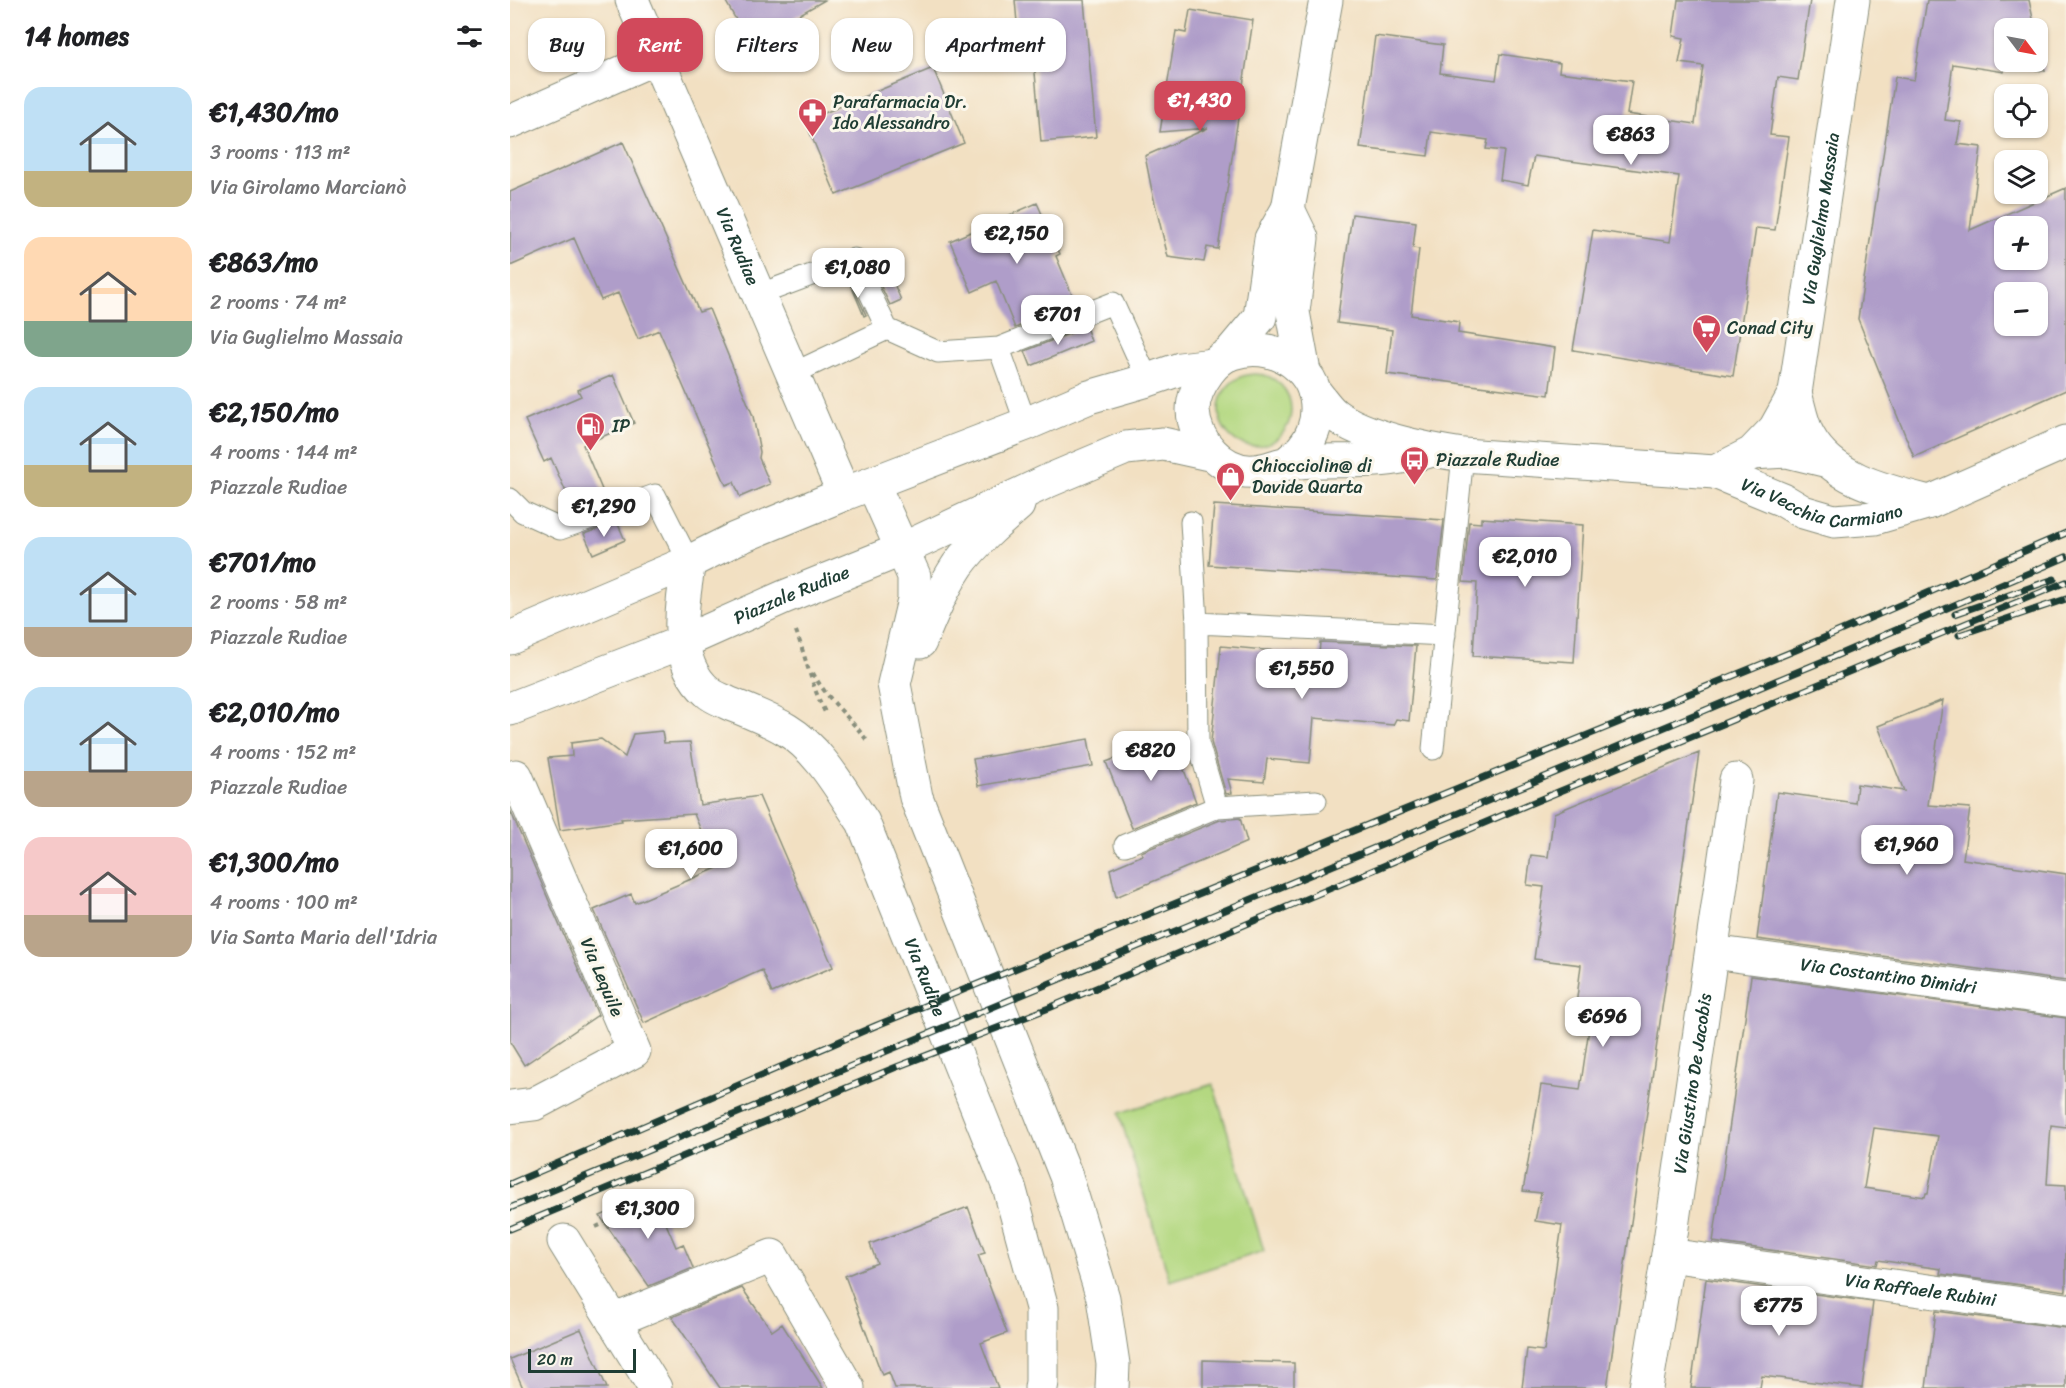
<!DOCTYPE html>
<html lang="en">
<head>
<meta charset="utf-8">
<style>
	:root { --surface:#fff; --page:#f2f2f2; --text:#202124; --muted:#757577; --accent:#d1495b }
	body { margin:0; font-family:Sriracha,sans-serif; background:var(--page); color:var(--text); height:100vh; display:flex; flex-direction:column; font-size:22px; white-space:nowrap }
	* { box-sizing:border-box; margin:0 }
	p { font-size:20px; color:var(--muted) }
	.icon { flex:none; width:33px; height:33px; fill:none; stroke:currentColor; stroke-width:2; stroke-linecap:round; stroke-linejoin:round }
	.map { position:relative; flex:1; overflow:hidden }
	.drawer { display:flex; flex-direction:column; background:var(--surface); width:510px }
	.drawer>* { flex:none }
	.hud { position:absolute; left:18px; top:18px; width:570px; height:54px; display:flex; gap:12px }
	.needle { width:39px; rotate:122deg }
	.controls { position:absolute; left:1484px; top:18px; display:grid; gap:12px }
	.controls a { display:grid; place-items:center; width:54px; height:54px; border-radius:12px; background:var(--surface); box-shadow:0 2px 4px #0004; font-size:30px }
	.scale { position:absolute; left:18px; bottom:15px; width:108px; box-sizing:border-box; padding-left:6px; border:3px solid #1f3d34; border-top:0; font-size:16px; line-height:21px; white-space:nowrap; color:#1f3d34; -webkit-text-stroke:4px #fbf7ec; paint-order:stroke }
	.price { position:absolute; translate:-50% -51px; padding:0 14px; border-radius:12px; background:#fff; color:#222; font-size:20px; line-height:39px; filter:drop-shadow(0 2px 3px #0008) }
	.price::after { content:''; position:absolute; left:50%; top:36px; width:18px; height:14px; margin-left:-9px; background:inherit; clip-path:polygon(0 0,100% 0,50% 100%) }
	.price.on { background:var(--accent); color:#fff }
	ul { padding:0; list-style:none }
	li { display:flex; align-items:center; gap:18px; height:150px; padding:0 24px }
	li span { display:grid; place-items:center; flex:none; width:168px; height:120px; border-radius:18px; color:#555 }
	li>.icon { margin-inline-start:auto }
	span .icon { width:72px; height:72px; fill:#fffc; stroke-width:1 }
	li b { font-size:26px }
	h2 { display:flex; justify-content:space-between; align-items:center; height:72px; padding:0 24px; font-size:26px }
	.pill { padding:0 21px; border-radius:18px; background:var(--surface); box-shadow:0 2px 4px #0004; font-size:21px; line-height:54px }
	.pill.on { background:var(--accent); color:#fff }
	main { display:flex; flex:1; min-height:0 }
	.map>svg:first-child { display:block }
</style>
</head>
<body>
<main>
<section class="drawer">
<h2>14 homes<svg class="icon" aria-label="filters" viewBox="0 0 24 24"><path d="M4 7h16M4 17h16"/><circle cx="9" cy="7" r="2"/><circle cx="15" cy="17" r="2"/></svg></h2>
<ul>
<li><span style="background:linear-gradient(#bfe0f5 70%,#c2b280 0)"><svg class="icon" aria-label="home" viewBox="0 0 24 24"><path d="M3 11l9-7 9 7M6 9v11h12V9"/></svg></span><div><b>€1,430/mo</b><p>3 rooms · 113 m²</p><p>Via Girolamo Marcianò</p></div></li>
<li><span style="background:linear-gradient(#ffd9b3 70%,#7fa58c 0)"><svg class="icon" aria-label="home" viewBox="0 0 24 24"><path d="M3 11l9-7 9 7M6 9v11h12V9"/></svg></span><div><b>€863/mo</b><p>2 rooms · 74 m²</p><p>Via Guglielmo Massaia</p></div></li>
<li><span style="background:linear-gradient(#bfe0f5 65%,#c2b280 0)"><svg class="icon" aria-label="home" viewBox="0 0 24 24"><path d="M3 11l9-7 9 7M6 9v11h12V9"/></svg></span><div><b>€2,150/mo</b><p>4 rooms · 144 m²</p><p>Piazzale Rudiae</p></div></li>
<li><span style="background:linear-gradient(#bfe0f5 75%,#b9a48a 0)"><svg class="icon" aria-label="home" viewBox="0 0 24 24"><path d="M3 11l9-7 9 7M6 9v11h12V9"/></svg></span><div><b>€701/mo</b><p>2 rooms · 58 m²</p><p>Piazzale Rudiae</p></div></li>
<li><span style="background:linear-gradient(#bfe0f5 70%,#b9a48a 0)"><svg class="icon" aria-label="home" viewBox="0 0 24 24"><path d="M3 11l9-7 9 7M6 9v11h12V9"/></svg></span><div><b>€2,010/mo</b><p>4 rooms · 152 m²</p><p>Piazzale Rudiae</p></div></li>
<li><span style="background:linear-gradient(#f6c9c9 65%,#b9a48a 0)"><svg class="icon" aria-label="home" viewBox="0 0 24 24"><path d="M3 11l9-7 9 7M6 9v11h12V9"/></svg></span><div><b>€1,300/mo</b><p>4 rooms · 100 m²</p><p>Via Santa Maria dell'Idria</p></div></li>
</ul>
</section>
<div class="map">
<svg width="1556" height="1388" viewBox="0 0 1556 1388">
	<rect width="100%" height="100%" fill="#fbf7ec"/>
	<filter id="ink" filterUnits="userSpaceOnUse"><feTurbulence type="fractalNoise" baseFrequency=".0167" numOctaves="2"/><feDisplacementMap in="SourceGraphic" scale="12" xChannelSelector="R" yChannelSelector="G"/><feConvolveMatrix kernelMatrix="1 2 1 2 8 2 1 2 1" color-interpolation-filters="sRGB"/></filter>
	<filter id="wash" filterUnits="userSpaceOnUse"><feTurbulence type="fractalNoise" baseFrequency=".008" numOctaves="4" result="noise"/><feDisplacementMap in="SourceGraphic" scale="24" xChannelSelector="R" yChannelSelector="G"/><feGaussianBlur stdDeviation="1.35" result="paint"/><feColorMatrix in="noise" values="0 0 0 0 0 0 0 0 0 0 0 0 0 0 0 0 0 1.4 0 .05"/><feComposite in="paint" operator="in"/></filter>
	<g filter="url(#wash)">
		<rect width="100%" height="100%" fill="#f2e0c2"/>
		<path fill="#b4d881" stroke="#6a8a5a" stroke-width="1.5" d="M709 410a36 36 0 1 1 72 0a36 36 0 1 1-72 0Z
			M 703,1084 L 754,1251 L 660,1281 L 609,1113 Z"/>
		<g id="blocks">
			<path fill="#af9dc9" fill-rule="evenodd" d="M 215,0 L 315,0 L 239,43 Z
				M 505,0 L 574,0 L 586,137 L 531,142 L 524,61 L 518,61 L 517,55 L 510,56 Z
				M 1168,0 L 1300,0 L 1288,80 L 1268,77 L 1260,135 L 1279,137 L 1265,230 L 1246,228 L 1223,376 L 1063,350 L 1083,230 L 1160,242 L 1169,176 L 1024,156 L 1018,185 L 990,180 L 994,151 L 976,149 L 978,140 L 921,132 L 918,156 L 850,148 L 865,36 L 933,45 L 930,73 L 986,80 L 990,54 L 1050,63 L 1049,72 L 1122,81 L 1117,114 L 1185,124 L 1193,66 L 1169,63 L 1174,38 L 1163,36 Z
				M 1417,0 L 1519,0 L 1525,28 L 1494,28 L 1494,62 L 1527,62 L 1527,37 L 1535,71 L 1495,66 L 1494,72 L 1443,64 L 1435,120 L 1451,122 L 1447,144 L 1471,147 L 1460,230 L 1556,188 L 1556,390 L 1404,457 L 1348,319 L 1385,77 L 1404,80 ZM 1494,226 L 1527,226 L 1527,260 L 1494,260 ZM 1494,292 L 1527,292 L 1527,326 L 1494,326 Z
				M 680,10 L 743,20 L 708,249 L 697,247 L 694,262 L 658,257 L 642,191 L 635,156 L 698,128 L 650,132 L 666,31 L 676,33 Z
				M 423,68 L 454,143 L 326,195 L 295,121 Z
				M 113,142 L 189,312 L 199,309 L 243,416 L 250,452 L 249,458 L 260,484 L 230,497 L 224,482 L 216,485 L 149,330 L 128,339 L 108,293 L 91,300 L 64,238 L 0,266 L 0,192 Z
				M 527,203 L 550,254 L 546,256 L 566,304 L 505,328 L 486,281 L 462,292 L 440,241 Z
				M 842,214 L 906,222 L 903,248 L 909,249 L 901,315 L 949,322 L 948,333 L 1045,348 L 1039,395 L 877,374 L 882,330 L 827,323 Z
				M 375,263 L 391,300 L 380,305 L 362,268 Z
				M 338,278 L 339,278 L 356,315 L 354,316 Z
				M 576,327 L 581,341 L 521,366 L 515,351 Z
				M 103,375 L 124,423 L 73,445 L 96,499 L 64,510 L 41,458 L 34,462 L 15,420 L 71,396 L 68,390 Z
				M 704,505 L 934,520 L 927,580 L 699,565 Z
				M 971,518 L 1073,525 L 1064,662 L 963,656 L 967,583 L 953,582 L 959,522 L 971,523 Z
				M 107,522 L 115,540 L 83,554 L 74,534 Z
				M 810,642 L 906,646 L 899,721 L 886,719 L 883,725 L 804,718 L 800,763 L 757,759 L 754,782 L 718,779 L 722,793 L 716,794 L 701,742 L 711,646 L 809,655 Z
				M 1433,700 L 1418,805 L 1460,808 L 1453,859 L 1556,874 L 1556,981 L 1247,939 L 1267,792 L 1345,803 L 1347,784 L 1394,791 L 1368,726 Z
				M 152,731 L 154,743 L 180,742 L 190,805 L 249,796 L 323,967 L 262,993 L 252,970 L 134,1023 L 84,910 L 121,894 L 125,903 L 207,868 L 184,814 L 111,819 L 112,821 L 50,830 L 38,758 L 62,756 L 61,743 L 91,739 L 115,757 L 123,734 Z
				M 662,738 L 686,802 L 622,828 L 596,762 Z
				M 578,739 L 583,766 L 468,786 L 463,759 Z
				M 1189,753 L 1097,1388 L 1012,1388 L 1017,1349 L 1034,1351 L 1052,1225 L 1025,1221 L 1031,1193 L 1013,1191 L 1031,1085 L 1070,1090 L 1081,1015 L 1065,1014 L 1071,965 L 1024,959 L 1034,887 L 1017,885 L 1021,855 L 1038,857 L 1044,813 Z
				M 0,810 L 88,1015 L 14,1065 L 0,1042 Z
				M 730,818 L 737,842 L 606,897 L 600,869 L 633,855 L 631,852 L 710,820 Z
				M 1241,976 L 1556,1018 L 1556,1127 L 1541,1125 L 1537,1184 L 1556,1185 L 1556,1291 L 1430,1274 L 1431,1269 L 1368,1260 L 1367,1265 L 1203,1242 ZM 1364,1128 L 1428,1136 L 1418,1193 L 1416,1193 L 1415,1197 L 1354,1188 Z
				M 143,1193 L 166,1247 L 173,1244 L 183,1268 L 139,1286 L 90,1216 Z
				M 458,1207 L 475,1253 L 468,1255 L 497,1333 L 471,1343 L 488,1388 L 385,1388 L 379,1372 L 372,1375 L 335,1276 L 367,1263 L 360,1244 Z
				M 1196,1279 L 1363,1302 L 1352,1388 L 1252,1376 L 1250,1388 L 1181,1388 Z
				M 232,1288 L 262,1331 L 272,1324 L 313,1388 L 210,1388 L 162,1317 Z
				M 1426,1311 L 1556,1328 L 1556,1388 L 1416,1388 Z
				M 71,1329 L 97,1388 L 13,1388 L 0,1359 Z
				M 693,1360 L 784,1363 L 784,1388 L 693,1388 Z"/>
		</g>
	</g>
	<g filter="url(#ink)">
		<use href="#blocks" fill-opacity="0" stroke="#888e7b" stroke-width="1.5"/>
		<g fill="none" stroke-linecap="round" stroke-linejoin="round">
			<defs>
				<path id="lane" d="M 248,295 L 344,259 L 377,329 L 282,374
					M 377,329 L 428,352 L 489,348
					M 516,424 L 489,348 L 603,303 L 638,380
					M 0,499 L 13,512 L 50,529 L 145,495 L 179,562
					M 687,623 L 935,635
					M 923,749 L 953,455
					M 707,807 L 806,801
					M 615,845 L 707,807 L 688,743 L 687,623 L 681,522"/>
				<g id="street">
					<path id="s1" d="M 122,0 L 334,494"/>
					<path d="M 0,122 L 145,58"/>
					<path d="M 778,209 L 792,238 L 783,312 L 794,372"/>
					<path d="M 719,354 L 750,317 L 761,239 L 778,209 L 816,0"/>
					<path d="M 1285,393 C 1289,407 1292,425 1299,437 C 1322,479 1376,491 1419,502"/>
					<path d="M 1242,453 L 1277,451 L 1318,461"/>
					<path id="s2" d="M 1205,472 L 1273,500 L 1293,512 L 1324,521 L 1365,518 L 1420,502 L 1556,442"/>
					<path id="s3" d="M 1202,952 L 1556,1000"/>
					<path d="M 0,1107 L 24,1104 L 124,1051 L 6,776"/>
					<path d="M 54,1241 L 145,1388"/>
					<path id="s4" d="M 1158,1255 L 1556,1310"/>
					<path d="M 103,1321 L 262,1256 L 338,1388"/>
					<path id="s5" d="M 1136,1388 L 1158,1255 L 1226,780"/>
				</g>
				<g id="secondary">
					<path id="s6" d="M 804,391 C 811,399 817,409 825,415 C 854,437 918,450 953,455 L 1205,472 L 1242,453 L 1265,429 L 1285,393 L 1343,0"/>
					<path d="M 777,463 C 788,454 798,445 803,431 C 822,379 772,337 722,353 C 713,356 704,364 698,372 C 690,383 683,396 683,410 C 684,441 713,474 745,471 C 759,470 768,464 780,463 C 809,459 838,462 867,460 C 883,460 900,455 916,452"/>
					<path d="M 363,484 L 404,576 L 404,600 L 384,684 L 406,797 L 556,1176 L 593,1298 L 603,1364 L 602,1388"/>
					<path id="s7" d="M 179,562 C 172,603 161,661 198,692 C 203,697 212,700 218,703 C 237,711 259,719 277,730 C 310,750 331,790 353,822 L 500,1190 L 532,1308 L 532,1382 L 531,1388"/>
					<path d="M 0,638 L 179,562 L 225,539 L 334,494 L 516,424 L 579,397 L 638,380 L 670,369 L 703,365"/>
					<path d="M 410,642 C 421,615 432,589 448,565 C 464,543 487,523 508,505"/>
					<path id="s8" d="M 0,709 L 173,642 L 274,597 L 393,549 L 538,481 L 616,448 L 653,444 L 703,455"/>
				</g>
			</defs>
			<use href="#lane" stroke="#888e7b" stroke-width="23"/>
			<use href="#street" stroke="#888e7b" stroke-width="35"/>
			<use href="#secondary" stroke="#888e7b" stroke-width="35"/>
			<path stroke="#888e7b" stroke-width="4" stroke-dasharray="4.5 4.5" stroke-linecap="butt" d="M 286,631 C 296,658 302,688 316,714
				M 303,673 C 317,700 341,718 358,742
				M 86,1227 L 126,1209"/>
			<use href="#lane" stroke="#fff" stroke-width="21"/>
			<use href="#street" stroke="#fff" stroke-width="33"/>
			<use href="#secondary" stroke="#fff" stroke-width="33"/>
			<defs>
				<path id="rail" d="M 1445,614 L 1544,579
					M 1449,635 L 1556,599
					M 0,1184 L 365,1026 L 1286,650 L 1556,533
					M 0,1208 L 1323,657 L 1556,557
					M 0,1229 L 384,1068 L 539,1008 L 1019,804 L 1556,582"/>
			</defs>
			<use href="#rail" stroke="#1f3d34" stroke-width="7"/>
			<use href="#rail" stroke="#fbf7ec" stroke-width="4.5" stroke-dasharray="14" stroke-linecap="butt"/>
		</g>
	</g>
	<defs>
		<symbol id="pharmacy-pin" viewBox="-11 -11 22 30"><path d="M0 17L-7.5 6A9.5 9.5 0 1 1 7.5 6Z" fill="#d1495b" stroke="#fbf7ec"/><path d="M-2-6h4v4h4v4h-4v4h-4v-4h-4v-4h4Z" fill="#fff"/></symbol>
		<symbol id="supermarket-pin" viewBox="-11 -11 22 30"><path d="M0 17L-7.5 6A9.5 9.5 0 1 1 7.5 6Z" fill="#d1495b" stroke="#fbf7ec"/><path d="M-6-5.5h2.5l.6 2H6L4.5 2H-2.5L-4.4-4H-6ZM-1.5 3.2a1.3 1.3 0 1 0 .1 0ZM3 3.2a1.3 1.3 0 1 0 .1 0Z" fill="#fff"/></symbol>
		<symbol id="fuel-pin" viewBox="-11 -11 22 30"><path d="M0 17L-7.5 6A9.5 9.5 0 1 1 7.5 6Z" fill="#d1495b" stroke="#fbf7ec"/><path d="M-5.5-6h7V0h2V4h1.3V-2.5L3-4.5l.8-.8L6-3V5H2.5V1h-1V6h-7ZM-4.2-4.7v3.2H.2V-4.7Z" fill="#fff"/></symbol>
		<symbol id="bus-pin" viewBox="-11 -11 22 30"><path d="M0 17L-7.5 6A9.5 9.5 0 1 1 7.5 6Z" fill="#d1495b" stroke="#fbf7ec"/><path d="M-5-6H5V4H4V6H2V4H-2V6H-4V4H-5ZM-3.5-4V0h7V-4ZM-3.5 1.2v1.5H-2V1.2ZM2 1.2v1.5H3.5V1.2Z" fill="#fff"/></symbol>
		<symbol id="shop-pin" viewBox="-11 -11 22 30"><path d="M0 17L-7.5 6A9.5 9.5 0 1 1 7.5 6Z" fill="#d1495b" stroke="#fbf7ec"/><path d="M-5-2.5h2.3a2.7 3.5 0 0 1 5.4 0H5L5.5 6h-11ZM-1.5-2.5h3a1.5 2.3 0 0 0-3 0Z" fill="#fff"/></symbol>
	</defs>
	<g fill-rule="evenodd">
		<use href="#pharmacy-pin" x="286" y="96" width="33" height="45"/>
		<use href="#supermarket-pin" x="1180" y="312" width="33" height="45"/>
		<use href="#fuel-pin" x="64" y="410" width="33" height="45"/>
		<use href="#bus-pin" x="888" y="444" width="33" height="45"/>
		<use href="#shop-pin" x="704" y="460" width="33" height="45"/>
	</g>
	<g text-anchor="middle" stroke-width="6" stroke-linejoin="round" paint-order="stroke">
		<g font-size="18" fill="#1f3d34" stroke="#fbf7ec" text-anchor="start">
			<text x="323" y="108">Parafarmacia Dr.<tspan x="323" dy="21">Ido Alessandro</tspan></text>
			<text x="1217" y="334">Conad City</text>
			<text x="102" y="432">IP</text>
			<text x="926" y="466">Piazzale Rudiae</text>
			<text x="742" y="472">Chiocciolin@ di<tspan x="742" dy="21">Davide Quarta</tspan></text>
		</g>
		<g font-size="18" fill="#1f3d34" stroke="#fbf7ec">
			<text dy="6" stroke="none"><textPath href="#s6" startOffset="712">Via Guglielmo Massaia</textPath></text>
			<text dy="6" stroke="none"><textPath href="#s1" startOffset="268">Via Rudiae</textPath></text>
			<text dy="6" stroke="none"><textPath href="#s2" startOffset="114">Via Vecchia Carmiano</textPath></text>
			<text dy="6" stroke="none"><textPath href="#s8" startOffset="304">Piazzale Rudiae</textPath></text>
			<text dy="6" stroke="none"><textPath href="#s3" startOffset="178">Via Costantino Dimidri</textPath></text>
			<text transform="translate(92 977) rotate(67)" y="6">Via Lequile</text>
			<text dy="6" stroke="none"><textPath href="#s7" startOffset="513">Via Rudiae</textPath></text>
			<text dy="6" stroke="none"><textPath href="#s5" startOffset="308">Via Giustino De Jacobis</textPath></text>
			<text dy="6" stroke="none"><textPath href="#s4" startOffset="255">Via Raffaele Rubini</textPath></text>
		</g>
	</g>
</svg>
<div class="controls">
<a><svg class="needle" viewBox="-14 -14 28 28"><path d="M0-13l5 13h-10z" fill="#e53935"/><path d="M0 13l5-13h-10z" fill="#757577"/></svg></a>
<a><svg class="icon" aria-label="locate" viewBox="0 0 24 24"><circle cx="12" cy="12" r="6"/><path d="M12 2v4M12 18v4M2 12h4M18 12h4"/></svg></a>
<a><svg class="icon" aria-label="layers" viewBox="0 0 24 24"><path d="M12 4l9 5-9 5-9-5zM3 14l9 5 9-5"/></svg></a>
<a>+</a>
<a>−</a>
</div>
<div class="scale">20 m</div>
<b class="price on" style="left:690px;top:132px">€1,430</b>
<b class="price" style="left:1121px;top:166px">€863</b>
<b class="price" style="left:507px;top:265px">€2,150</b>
<b class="price" style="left:348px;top:299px">€1,080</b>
<b class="price" style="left:548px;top:346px">€701</b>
<b class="price" style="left:94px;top:538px">€1,290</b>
<b class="price" style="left:1015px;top:588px">€2,010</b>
<b class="price" style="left:792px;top:700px">€1,550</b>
<b class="price" style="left:641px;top:782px">€820</b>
<b class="price" style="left:1397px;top:876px">€1,960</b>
<b class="price" style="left:181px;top:880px">€1,600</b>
<b class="price" style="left:1093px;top:1048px">€696</b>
<b class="price" style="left:138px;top:1240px">€1,300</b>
<b class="price" style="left:1269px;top:1337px">€775</b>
<div class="hud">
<a class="pill">Buy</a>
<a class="pill on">Rent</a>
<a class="pill">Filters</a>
<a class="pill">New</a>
<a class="pill">Apartment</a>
</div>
</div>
</main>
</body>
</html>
